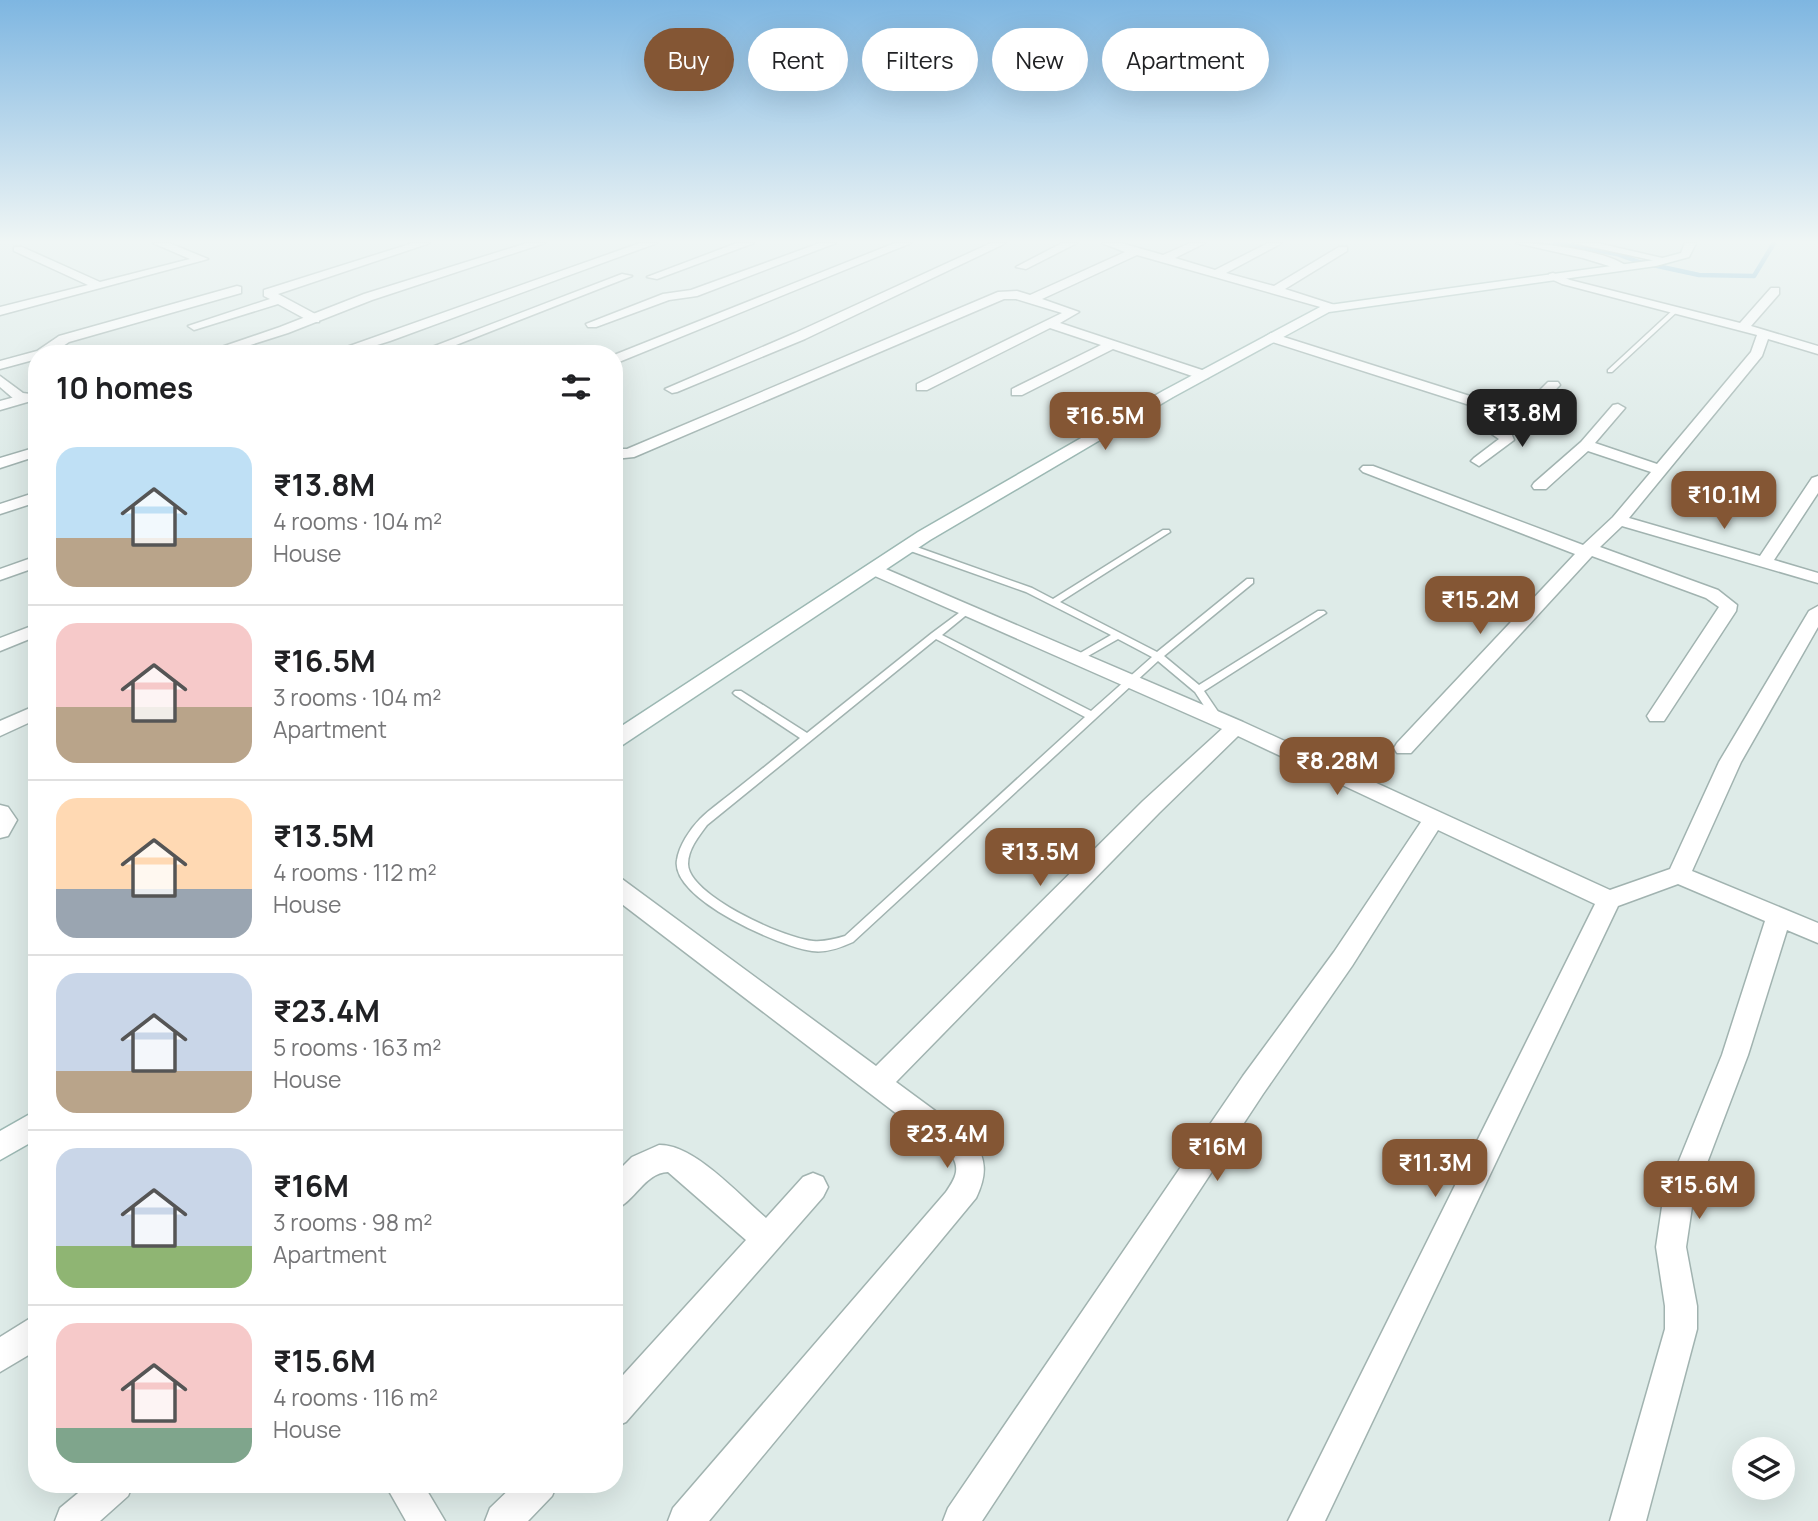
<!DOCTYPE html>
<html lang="en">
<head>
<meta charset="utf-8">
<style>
	:root { --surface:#fff; --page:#f6f6f6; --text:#202124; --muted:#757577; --line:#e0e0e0; --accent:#845634 }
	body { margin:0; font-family:Manrope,sans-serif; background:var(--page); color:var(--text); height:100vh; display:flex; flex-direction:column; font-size:26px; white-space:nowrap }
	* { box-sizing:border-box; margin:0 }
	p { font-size:23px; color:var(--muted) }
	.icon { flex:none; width:38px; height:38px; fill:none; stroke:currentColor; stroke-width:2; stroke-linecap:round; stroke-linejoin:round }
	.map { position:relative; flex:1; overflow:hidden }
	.details { position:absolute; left:28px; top:345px; width:595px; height:1148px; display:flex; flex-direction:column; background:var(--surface); border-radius:28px; box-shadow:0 7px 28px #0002 }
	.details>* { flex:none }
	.banner { position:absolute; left:644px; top:28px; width:665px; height:63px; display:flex; gap:14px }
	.fabs { position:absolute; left:1732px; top:1437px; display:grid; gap:14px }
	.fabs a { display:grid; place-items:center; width:63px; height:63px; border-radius:50%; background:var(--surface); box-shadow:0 7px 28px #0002; font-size:35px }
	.price { position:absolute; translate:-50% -60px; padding:0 16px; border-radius:14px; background:var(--accent); color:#fff; font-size:23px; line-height:46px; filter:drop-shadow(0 2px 4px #0008) }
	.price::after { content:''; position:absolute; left:50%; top:42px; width:21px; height:16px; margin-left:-10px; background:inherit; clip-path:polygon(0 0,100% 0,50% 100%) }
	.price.selected { background:#222; color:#fff }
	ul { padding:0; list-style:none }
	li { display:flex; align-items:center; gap:21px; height:175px; padding:0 28px }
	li+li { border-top:2px solid var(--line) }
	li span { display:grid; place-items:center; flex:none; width:196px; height:140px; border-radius:21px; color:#555 }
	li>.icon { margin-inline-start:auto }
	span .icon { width:84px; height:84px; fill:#fffc; stroke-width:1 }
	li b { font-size:30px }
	h2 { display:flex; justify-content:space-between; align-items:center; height:84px; padding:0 28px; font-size:30px }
	.tag { padding:0 24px; border-radius:32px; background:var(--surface); box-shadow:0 7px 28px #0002; font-size:24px; line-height:63px }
	.tag.selected { background:var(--accent); color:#fff }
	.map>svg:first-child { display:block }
</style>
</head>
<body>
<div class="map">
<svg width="1818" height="1521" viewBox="0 0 1818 1521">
	<rect width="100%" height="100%" fill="#deebe8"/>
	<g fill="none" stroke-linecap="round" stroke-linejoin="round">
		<path stroke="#7fb9d7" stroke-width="4.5" d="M 1555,243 L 1617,254 L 1639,262 L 1699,275 L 1754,276 L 1774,243"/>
		<defs>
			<path id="service" d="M 1674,309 L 1679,310 L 1612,372 L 1608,372 L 1608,370 Z
				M 1163,530 L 1169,530 L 1170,532 L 1060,602 L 1157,652 L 1247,579 L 1253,579 L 1253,583 L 1164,656 L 1199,685 L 1318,611 L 1324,611 L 1326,613 L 1204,691 L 1223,719 L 1222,721 L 1214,721 L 1195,692 L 1158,661 L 853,942 C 840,948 826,953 812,951 C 781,947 670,899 677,860 C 679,846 690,829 700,819 C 710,809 722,801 733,792 C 756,774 778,756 800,738 L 735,695 L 733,693 L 735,691 L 741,691 L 807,733 L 932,633 L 967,607 L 972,610 L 970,612 L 942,635 L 1091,711 L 1152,657 L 1118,639 L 1081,660 L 1075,660 L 1073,658 L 1075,656 L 1111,635 L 1026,592 L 905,549 L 905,545 L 911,545 L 1032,588 L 1053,599 ZM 936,639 L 1085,717 L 845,936 C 835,939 824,942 813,941 C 785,939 688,895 688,864 C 688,849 699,836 707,825 Z"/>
			<path id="minor" d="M 153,243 L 169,243 L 208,259 L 0,315 L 0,307 L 88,285 L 14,251 L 14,247 L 22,247 L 100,282 L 190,259 Z
				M 413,243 L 430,243 L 278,294 L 319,316 L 319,322 L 311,322 L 278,304 L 194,330 L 188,326 L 270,299 L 264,296 L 264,290 Z
				M 640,243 L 657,243 L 390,341 L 348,354 L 327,354 Z
				M 737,243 L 754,243 L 657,279 L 647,277 Z
				M 820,243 L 836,243 L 697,296 L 669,300 L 596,327 L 588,327 L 586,324 L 663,294 L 691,290 Z
				M 895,243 L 911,243 L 614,364 L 614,355 Z
				M 991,243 L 1006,243 L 805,339 L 677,392 L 672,393 L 665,389 L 795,333 Z
				M 1062,243 L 1077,243 L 1026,269 L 1016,267 Z
				M 1102,243 L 1121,243 L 1163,255 L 1190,243 L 1205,243 L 1175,258 L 1215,270 L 1268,243 L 1282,243 L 1226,273 L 1274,286 L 1339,247 L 1347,247 L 1347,251 L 1285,289 L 1341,307 L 1331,310 L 1137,255 L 1042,299 L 1079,312 L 1060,323 L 1208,372 L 1208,378 L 1198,378 L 1113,349 L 1022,395 L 1012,395 L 1012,389 L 1101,345 L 1050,328 L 927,390 L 917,390 L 917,384 L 1062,313 L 1016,299 L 1004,299 L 634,457 L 614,459 L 614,449 L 627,449 L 998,292 L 1017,291 L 1030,295 L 1125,252 Z
				M 1516,243 C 1544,243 1606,250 1628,267 L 1622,270 L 1583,258 Z
				M 1553,273 L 1570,280 L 1740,323 L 1771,288 L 1779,288 L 1779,294 L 1751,326 L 1818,346 L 1818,354 L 1768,339 L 1762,356 L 1629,518 L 1760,556 L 1812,478 L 1818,476 L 1818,493 L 1774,560 L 1818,573 L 1818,583 L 1622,526 L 1600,547 L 1718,590 L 1737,605 L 1736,611 L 1664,721 L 1650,721 L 1647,716 L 1719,607 L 1706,598 L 1592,556 L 1411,753 L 1397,753 L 1394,748 L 1397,743 L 1575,554 L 1363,472 L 1360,469 L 1363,466 L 1373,466 L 1583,545 L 1613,517 L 1651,472 L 1588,451 L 1546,489 L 1534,489 L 1532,486 L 1534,483 L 1581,442 L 1613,405 L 1618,404 L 1625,408 L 1595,443 L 1657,464 L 1751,352 L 1757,335 L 1562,284 L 1549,278 L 1549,274 Z
				M 622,274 L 632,276 L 433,354 L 414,354 Z
				M 237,286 L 241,287 L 241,293 L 69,342 L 51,354 L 37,354 L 37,359 L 0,369 L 0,361 L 37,351 L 59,336 Z
				M 1271,333 L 1511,409 L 1521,409 L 1548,382 L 1558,382 L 1560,385 L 1530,416 L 1510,417 L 1494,413 L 1488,420 L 1511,433 L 1514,440 L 1479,466 L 1471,461 L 1474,458 L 1499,439 L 1473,421 L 1482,409 L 1266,340 L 1265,337 Z
				M 26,394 L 31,395 L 31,401 L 0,410 L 0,401 Z
				M 37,447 L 37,456 L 0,468 L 0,458 Z
				M 37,492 L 37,502 L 0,514 L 0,504 Z
				M 37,556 L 37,567 L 0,580 L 0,569 Z
				M 874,564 L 1243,722 L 1610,890 L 1670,869 L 1719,762 L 1809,611 L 1818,606 L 1818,627 L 1741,762 L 1692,871 L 1818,923 L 1818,943 L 1787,930 L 1748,1055 L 1693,1200 L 1686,1247 L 1697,1306 L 1697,1329 L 1646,1521 L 1610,1521 L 1665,1329 L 1665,1306 L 1656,1247 L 1663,1200 L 1722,1055 L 1765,921 L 1678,884 L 1618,906 L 1325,1521 L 1288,1521 L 1595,904 L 1438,830 L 1352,966 L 1263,1094 L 982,1521 L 943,1521 L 948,1508 L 1243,1076 L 1334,952 L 1421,822 L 1238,736 L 1159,813 L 896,1082 L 972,1138 C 987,1159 987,1175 976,1198 L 709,1521 L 668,1521 L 673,1508 L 946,1192 C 954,1180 961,1170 952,1156 L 614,898 L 614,876 L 622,879 L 876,1066 L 1143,801 L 1222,729 L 868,573 L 865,569 Z
				M 37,624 L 37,636 L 0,651 L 0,638 Z
				M 37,705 L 37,719 L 0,736 L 0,721 Z
				M 0,805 L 8,807 L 17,820 L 8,836 L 0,838 Z
				M 659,1145 C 694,1144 739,1195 766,1218 L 803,1177 L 813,1173 L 823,1177 L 828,1187 L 823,1197 L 626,1422 L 614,1427 L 614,1385 L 746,1240 L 668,1172 C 644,1173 635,1202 614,1210 L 614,1175 L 632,1157 Z
				M 37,1314 L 37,1350 L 0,1372 L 0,1337 Z
				M 89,1484 L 133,1484 L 128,1496 L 100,1521 L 55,1521 L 60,1508 Z
				M 385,1484 L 423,1484 L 445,1521 L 406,1521 Z
				M 515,1484 L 557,1484 L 552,1496 L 528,1521 L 485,1521 L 490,1508 Z"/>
			<path id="tertiary" d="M 527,243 L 545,243 L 372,300 L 288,333 L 222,354 L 201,354 L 280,327 L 364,294 Z
				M 1573,243 L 1597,243 L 1671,260 L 1665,263 Z
				M 0,376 L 23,393 L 37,395 L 37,403 L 14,399 L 0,387 Z"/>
			<path id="secondary" d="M 1685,243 L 1696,243 L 1689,257 L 1656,266 L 1329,312 L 1173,397 L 930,540 L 621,746 L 614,748 L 614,731 L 918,532 L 1163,391 L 1322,306 L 1655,260 L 1681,253 Z
				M 37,1110 L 37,1139 L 0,1160 L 0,1131 Z"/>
		</defs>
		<use href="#service" stroke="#a1b3b0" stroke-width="3"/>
		<use href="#minor" stroke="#a1b3b0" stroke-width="3"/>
		<use href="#tertiary" stroke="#a1b3b0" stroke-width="3"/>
		<use href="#secondary" stroke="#9cb8b3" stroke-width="3"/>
		<use href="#service" fill="#fff" fill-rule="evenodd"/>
		<use href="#minor" fill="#fff" fill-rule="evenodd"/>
		<use href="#tertiary" fill="#fff" fill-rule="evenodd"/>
		<use href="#secondary" fill="#fff" fill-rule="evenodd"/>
	</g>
	<linearGradient id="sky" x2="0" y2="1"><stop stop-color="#7eb6e1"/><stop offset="0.53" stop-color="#f0f6f5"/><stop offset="1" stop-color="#f0f6f5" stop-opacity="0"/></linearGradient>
	<rect width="1818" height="456" fill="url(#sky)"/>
</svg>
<div class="fabs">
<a><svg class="icon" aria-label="layers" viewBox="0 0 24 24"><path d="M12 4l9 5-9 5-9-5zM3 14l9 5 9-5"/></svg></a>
</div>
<b class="price selected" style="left:1522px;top:449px">₹13.8M</b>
<b class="price" style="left:1105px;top:452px">₹16.5M</b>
<b class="price" style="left:1724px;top:531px">₹10.1M</b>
<b class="price" style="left:1480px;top:636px">₹15.2M</b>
<b class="price" style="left:1337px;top:797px">₹8.28M</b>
<b class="price" style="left:1040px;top:888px">₹13.5M</b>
<b class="price" style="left:947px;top:1170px">₹23.4M</b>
<b class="price" style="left:1217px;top:1183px">₹16M</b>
<b class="price" style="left:1435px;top:1199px">₹11.3M</b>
<b class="price" style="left:1699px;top:1221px">₹15.6M</b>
<div class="banner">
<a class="tag selected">Buy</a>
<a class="tag">Rent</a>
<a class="tag">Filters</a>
<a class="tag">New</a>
<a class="tag">Apartment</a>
</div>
<section class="details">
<h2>10 homes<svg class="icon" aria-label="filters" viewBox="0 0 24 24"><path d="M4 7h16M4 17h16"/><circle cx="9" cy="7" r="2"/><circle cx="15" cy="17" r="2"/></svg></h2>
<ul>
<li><span style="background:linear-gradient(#bfe0f5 65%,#b9a48a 0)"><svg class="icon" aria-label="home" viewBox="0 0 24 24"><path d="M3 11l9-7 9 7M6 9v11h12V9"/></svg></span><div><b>₹13.8M</b><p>4 rooms · 104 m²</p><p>House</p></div></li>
<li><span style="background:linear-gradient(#f6c9c9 60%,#b9a48a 0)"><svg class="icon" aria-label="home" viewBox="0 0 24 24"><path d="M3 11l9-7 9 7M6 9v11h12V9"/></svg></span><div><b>₹16.5M</b><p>3 rooms · 104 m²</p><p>Apartment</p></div></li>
<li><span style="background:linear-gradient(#ffd9b3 65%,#9aa5b1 0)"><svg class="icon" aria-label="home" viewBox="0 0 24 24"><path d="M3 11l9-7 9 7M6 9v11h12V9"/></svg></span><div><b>₹13.5M</b><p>4 rooms · 112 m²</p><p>House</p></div></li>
<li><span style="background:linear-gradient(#c9d6e8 70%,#b9a48a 0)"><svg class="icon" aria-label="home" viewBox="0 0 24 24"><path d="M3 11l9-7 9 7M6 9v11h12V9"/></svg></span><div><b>₹23.4M</b><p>5 rooms · 163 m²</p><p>House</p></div></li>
<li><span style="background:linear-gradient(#c9d6e8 70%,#8fb573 0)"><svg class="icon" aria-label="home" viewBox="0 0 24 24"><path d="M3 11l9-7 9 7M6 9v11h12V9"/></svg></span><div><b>₹16M</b><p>3 rooms · 98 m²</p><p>Apartment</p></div></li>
<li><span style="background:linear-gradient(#f6c9c9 75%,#7fa58c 0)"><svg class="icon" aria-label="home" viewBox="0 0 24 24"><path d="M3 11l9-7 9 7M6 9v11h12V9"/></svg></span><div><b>₹15.6M</b><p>4 rooms · 116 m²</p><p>House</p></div></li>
</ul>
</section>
</div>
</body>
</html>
